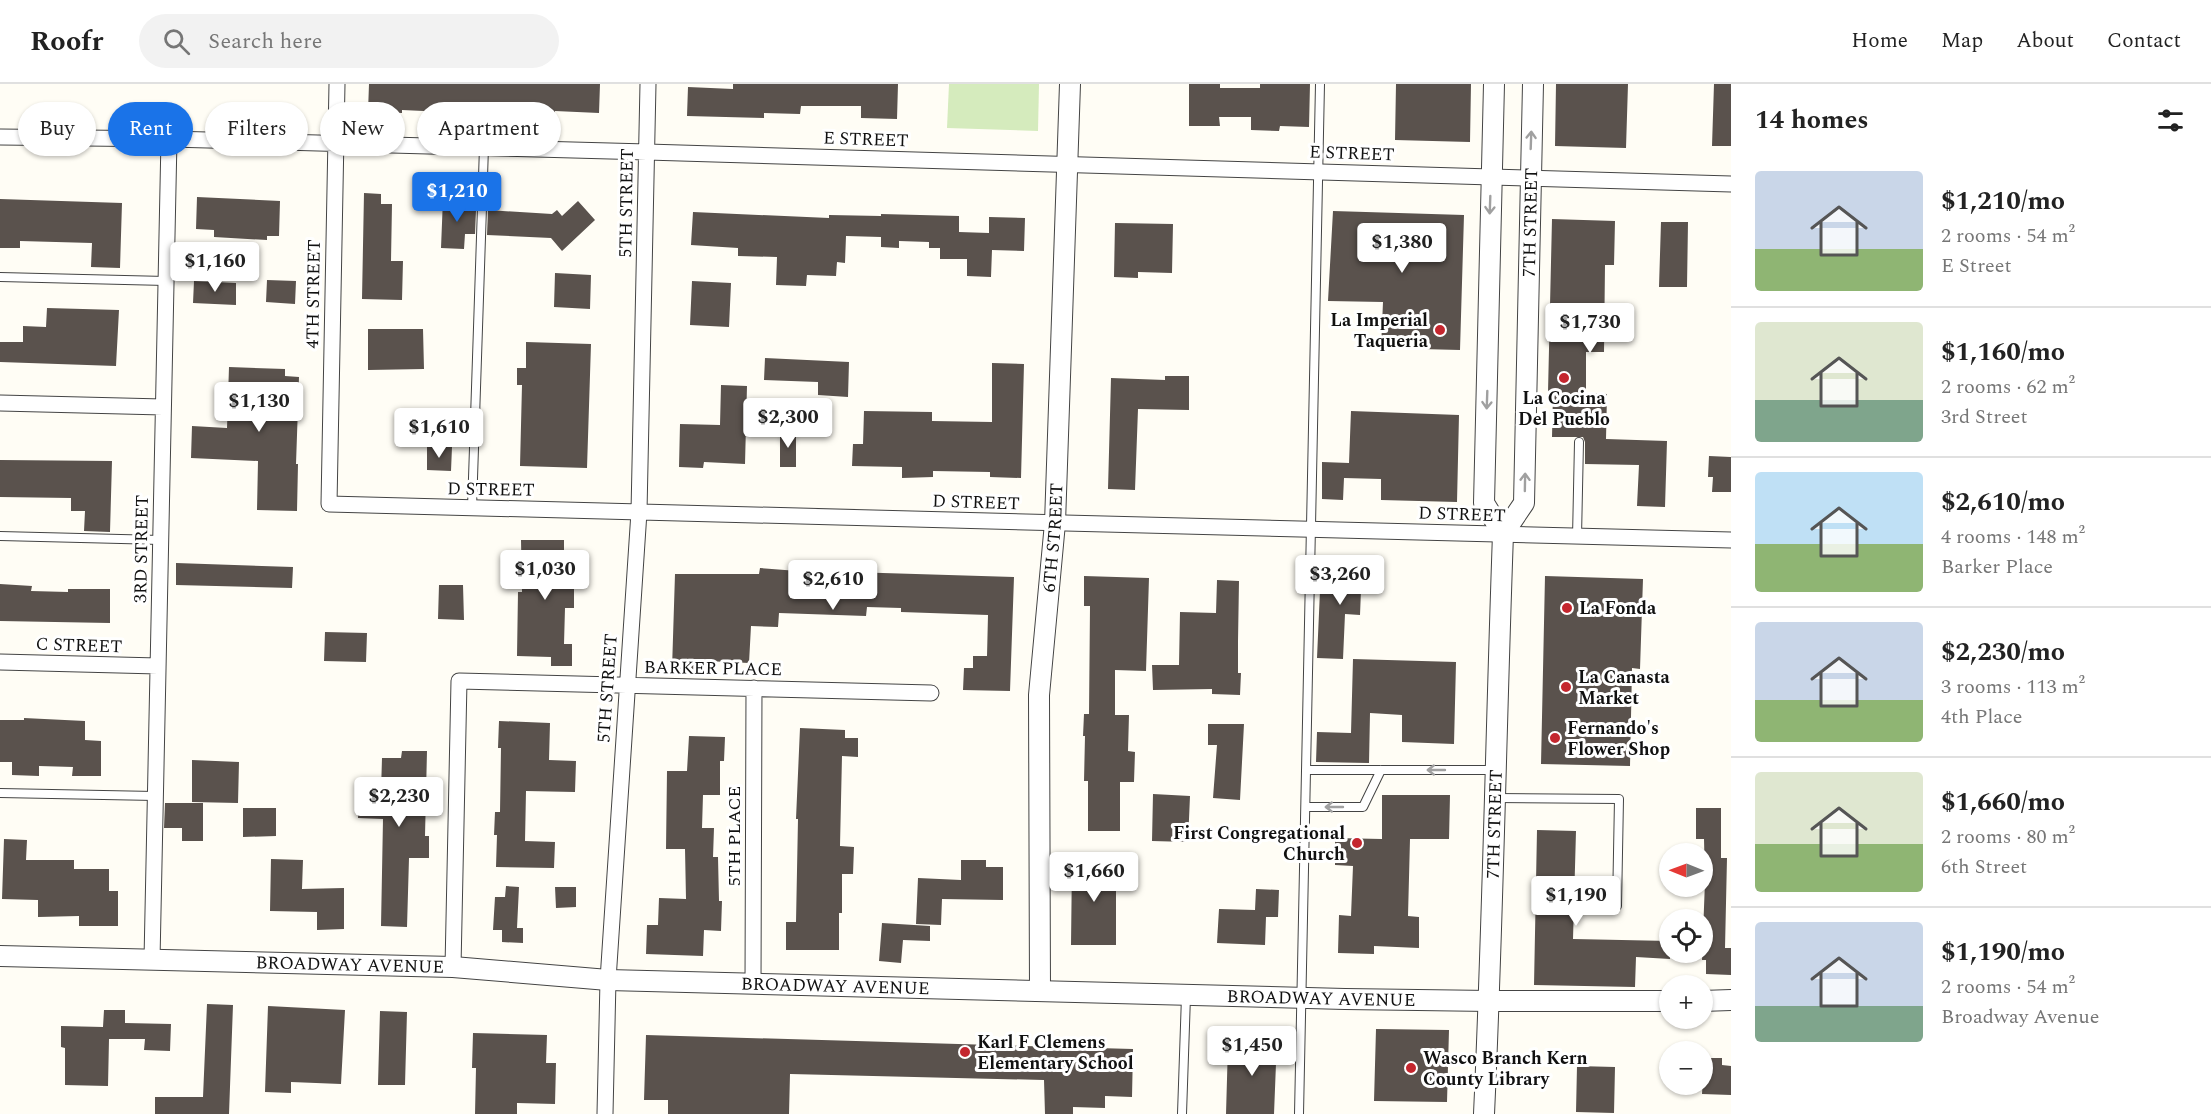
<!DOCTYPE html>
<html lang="en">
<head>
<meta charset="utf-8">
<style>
	:root { --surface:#fff; --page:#f2f2f2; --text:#222; --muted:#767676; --line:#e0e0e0; --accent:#1a73e8 }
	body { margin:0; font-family:Spectral,serif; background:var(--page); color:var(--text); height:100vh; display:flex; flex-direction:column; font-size:22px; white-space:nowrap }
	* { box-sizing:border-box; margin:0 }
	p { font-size:20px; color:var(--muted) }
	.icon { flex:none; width:33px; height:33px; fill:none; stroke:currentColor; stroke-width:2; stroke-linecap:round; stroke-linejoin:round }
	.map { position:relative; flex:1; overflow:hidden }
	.panel { display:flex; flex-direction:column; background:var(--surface); width:480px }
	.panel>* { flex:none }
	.top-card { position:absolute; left:18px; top:18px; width:570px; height:54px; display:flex; gap:12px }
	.needle { width:39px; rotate:271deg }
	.tools { position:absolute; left:1659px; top:759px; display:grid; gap:12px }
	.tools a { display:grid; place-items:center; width:54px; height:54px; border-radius:50%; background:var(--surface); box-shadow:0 2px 4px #0004; font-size:30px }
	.price { position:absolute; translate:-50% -51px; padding:0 14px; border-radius:6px; background:#fff; color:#222; font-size:20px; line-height:39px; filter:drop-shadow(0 2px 3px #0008) }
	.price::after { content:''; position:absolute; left:50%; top:36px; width:18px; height:14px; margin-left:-9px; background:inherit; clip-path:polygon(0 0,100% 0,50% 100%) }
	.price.active { background:var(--accent); color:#fff }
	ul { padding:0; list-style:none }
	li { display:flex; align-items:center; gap:18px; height:150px; padding:0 24px }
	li+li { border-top:2px solid var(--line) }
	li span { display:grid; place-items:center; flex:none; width:168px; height:120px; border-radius:6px; color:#555 }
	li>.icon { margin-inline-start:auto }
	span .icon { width:72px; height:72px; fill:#fffc; stroke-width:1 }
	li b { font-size:26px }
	h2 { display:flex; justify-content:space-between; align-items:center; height:72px; padding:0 24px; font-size:26px }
	.pill { padding:0 21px; border-radius:27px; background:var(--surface); box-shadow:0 2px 4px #0004; font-size:21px; line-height:54px }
	.pill.active { background:var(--accent); color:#fff }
	header { display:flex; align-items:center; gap:36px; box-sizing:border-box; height:84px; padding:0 30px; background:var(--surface); border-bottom:2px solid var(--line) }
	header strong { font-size:28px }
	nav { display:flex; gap:33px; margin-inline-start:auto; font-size:21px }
	.search { width:420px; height:54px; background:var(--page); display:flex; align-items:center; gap:15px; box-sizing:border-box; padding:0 21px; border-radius:33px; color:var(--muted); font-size:22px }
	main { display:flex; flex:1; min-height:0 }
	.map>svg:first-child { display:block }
</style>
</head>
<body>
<header>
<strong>Roofr</strong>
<div class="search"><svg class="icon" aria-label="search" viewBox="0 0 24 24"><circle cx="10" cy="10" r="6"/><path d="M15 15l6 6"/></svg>Search here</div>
<nav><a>Home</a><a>Map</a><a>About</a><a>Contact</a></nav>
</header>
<main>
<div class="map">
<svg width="1731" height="1030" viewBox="0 0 1731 1030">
	<rect width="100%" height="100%" fill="#fffdf5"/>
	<path fill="#d5ebbd" d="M 949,0 L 1039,0 L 1038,47 L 947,44 Z"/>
	<path fill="#5a524d" d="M 369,0 L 600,0 L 599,29 L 555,27 L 555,34 L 489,33 L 489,30 L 402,26 L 402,29 L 368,28 Z
		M 733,0 L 898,0 L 897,35 L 861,34 L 861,22 L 801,22 L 800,30 L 764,29 L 764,34 L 687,32 L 688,3 L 733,5 Z
		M 1189,0 L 1220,0 L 1220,4 L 1260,4 L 1260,0 L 1310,0 L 1309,43 L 1280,42 L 1279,47 L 1251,46 L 1251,33 L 1219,33 L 1220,42 L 1189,42 Z
		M 1396,0 L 1471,0 L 1470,58 L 1395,56 Z
		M 1556,0 L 1628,0 L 1626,64 L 1555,62 Z
		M 1714,0 L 1731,0 L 1731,62 L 1712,62 Z
		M 364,109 L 381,110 L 381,120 L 392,120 L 391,177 L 403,177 L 402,216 L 362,215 Z
		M 197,113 L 280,117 L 279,152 L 267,152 L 267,156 L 214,153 L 214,146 L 196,145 Z
		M 443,114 L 466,114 L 465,125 L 476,126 L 475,150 L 465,150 L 464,165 L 441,164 Z
		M 0,115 L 122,119 L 120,184 L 91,183 L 92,159 L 20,157 L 20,164 L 0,164 Z
		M 578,117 L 595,136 L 562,167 L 551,154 L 487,151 L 488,126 L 552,130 L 557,126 L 562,132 Z
		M 1333,127 L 1464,131 L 1460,266 L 1381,264 L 1383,218 L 1328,217 Z
		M 693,128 L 829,134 L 829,131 L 881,132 L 881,130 L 959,132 L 959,148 L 989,149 L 989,133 L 1025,134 L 1024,167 L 992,166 L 991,193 L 967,192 L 967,175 L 940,175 L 940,164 L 929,164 L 929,158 L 899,157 L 899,164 L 881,163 L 881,153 L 846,152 L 845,179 L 837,178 L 836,192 L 807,191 L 806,202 L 776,201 L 777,173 L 738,172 L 738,164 L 691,161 Z
		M 1552,135 L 1615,137 L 1614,181 L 1605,181 L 1604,268 L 1586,268 L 1586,309 L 1607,310 L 1606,355 L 1667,357 L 1665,423 L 1637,422 L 1639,381 L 1585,380 L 1585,358 L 1583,353 L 1552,353 L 1553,309 L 1548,308 Z
		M 1661,138 L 1688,138 L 1687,203 L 1659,203 Z
		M 1115,139 L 1173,140 L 1172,189 L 1138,188 L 1138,194 L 1114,193 Z
		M 555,189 L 591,191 L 590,225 L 554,223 Z
		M 267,196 L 296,197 L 295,220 L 266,218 Z
		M 194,197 L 236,199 L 236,221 L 193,219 Z
		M 692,197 L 731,199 L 729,243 L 690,241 Z
		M 47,224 L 119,226 L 116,282 L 0,278 L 0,258 L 23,258 L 23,242 L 46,243 Z
		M 368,245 L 423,245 L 424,285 L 368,286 Z
		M 526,258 L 591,260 L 587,384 L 520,382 L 522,301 L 517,301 L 517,284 L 526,284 Z
		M 765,274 L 849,278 L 848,313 L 818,311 L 818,298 L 764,296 Z
		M 992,279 L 1024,280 L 1021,394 L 990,393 L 990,388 L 933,387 L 933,393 L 902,394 L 902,383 L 852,382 L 853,360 L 863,360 L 864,327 L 932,328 L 932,337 L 992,338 Z
		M 229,283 L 285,285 L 285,292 L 299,293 L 296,380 L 298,380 L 297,427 L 257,426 L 258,377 L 191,374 L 192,342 L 227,344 Z
		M 1165,292 L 1189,292 L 1189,326 L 1138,325 L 1135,406 L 1108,405 L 1111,294 L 1165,296 Z
		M 721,301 L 747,302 L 745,380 L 704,378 L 703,384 L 679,383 L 680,340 L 720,341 Z
		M 1351,327 L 1459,331 L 1457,418 L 1381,416 L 1381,395 L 1344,394 L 1343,416 L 1322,415 L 1322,378 L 1349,379 Z
		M 780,347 L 796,347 L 796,383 L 780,383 Z
		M 427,363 L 452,363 L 451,387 L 427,386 Z
		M 1709,372 L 1731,373 L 1731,408 L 1712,408 L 1713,393 L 1708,393 Z
		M 0,376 L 112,377 L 110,448 L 84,447 L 85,427 L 71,427 L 71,414 L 0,413 Z
		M 521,456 L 564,456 L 564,473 L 574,473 L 574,524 L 565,524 L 564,560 L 572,560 L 572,582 L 551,582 L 551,573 L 517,572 L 518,508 L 522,508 Z
		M 176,479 L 293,483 L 292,504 L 176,501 Z
		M 760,484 L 850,491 L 850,488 L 1014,493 L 1010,607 L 963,606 L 964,584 L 973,584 L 973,572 L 987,572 L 988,531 L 901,528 L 901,524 L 867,523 L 866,532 L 779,529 L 778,543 L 751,542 L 749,579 L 706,577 L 705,586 L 672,585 L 675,490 L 759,490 Z
		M 1321,484 L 1379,486 L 1378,507 L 1361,506 L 1360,531 L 1345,530 L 1343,575 L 1317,574 Z
		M 1084,492 L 1149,494 L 1146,587 L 1115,586 L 1115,631 L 1129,631 L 1128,667 L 1135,668 L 1134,698 L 1120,698 L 1120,747 L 1088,747 L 1088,697 L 1084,697 L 1085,652 L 1083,652 L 1084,630 L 1089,630 L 1090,522 L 1084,522 Z
		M 1545,492 L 1643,495 L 1640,585 L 1632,584 L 1630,682 L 1541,680 Z
		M 1217,496 L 1239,497 L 1238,557 L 1238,589 L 1241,589 L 1240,611 L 1212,610 L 1212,605 L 1153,606 L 1152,581 L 1179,581 L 1180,528 L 1216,529 Z
		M 0,500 L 32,502 L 31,507 L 68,508 L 68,505 L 110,505 L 110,539 L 0,537 Z
		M 439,501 L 463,501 L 464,536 L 438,535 Z
		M 325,548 L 367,549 L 366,578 L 324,577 Z
		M 1353,575 L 1456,578 L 1454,660 L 1402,658 L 1402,631 L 1370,629 L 1369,679 L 1316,678 L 1317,648 L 1351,649 Z
		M 24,634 L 85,637 L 85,656 L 101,657 L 101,692 L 72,692 L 73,683 L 39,682 L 39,692 L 12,691 L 12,678 L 0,678 L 0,636 L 24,636 Z
		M 499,637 L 550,639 L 549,676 L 576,677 L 575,708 L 526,707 L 525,757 L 555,758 L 554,784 L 496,783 L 497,751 L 494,751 L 495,728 L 500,728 L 501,664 L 498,664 Z
		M 1208,640 L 1244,640 L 1240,716 L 1213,714 L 1217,661 L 1208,661 Z
		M 800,644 L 845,646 L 845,654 L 858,654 L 858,673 L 842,672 L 840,762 L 854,763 L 853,790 L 842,790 L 842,829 L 839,829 L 839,866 L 786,866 L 786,838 L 796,838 L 798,735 L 796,735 Z
		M 689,652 L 725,653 L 724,677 L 720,677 L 720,711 L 703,711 L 702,744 L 714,744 L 713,773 L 718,773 L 719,817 L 722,817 L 721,847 L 704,846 L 703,872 L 646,870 L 647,841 L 658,841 L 659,814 L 686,815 L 685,765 L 666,765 L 667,687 L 687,687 Z
		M 402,667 L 427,667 L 425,752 L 429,752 L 429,774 L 409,774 L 407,843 L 381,842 L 383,735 L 358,734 L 359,707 L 381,708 L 382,674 L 401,674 Z
		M 192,676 L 239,678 L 238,719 L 192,718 Z
		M 1153,710 L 1190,712 L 1188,758 L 1152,757 Z
		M 1382,711 L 1450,711 L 1449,755 L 1410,755 L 1408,832 L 1419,833 L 1419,864 L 1374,862 L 1374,870 L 1338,869 L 1339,831 L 1351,832 L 1353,782 L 1335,781 L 1335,754 L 1382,755 Z
		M 165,719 L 203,719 L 203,757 L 182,757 L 182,744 L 164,744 Z
		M 243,724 L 276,724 L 276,752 L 243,753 Z
		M 1696,724 L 1721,724 L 1721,774 L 1727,774 L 1725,864 L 1731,864 L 1731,891 L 1706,890 L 1706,876 L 1702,876 L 1705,797 L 1704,755 L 1696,755 Z
		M 1537,746 L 1576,747 L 1573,855 L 1670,857 L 1670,875 L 1636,873 L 1635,903 L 1534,901 Z
		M 4,755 L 27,756 L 26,776 L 74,776 L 74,785 L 109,785 L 109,807 L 118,807 L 118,842 L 79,842 L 79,832 L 38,833 L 38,816 L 2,815 Z
		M 271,775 L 303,776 L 302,805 L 344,804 L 344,845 L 317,846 L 317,828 L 270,827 Z
		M 961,776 L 986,776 L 986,783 L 1003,783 L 1003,816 L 942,815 L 941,841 L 916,840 L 918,794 L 961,796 Z
		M 1072,777 L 1116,777 L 1116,861 L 1071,861 Z
		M 506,802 L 519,803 L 517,844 L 523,844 L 523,859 L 502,858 L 502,846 L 493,846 L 495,813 L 505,813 Z
		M 555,803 L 576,803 L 576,823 L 556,824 Z
		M 1256,805 L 1279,806 L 1278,833 L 1266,833 L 1265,861 L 1217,859 L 1219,825 L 1255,826 Z
		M 882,839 L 930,842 L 930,857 L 903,856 L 901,879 L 879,877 Z
		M 207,920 L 233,921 L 229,1030 L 155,1030 L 155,1013 L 203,1013 Z
		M 268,922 L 345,926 L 341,1000 L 291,998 L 291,1009 L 265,1008 Z
		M 104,926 L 125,926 L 125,939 L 171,940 L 170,967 L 144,966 L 145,955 L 109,955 L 108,1002 L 65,1001 L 65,964 L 61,963 L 61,942 L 103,943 Z
		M 380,927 L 407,928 L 405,1001 L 378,1001 Z
		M 1376,945 L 1449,946 L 1447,1018 L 1374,1017 Z
		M 473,949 L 547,951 L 546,979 L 556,979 L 555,1020 L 517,1019 L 517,1030 L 475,1030 L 476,984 L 472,984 Z
		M 646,951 L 1133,965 L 1132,1013 L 1105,1012 L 1105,1024 L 1073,1023 L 1073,1030 L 1045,1030 L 1044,996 L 790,990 L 789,1030 L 668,1030 L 668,1016 L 644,1016 Z
		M 1245,952 L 1277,954 L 1274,1030 L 1226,1030 L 1228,960 L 1245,961 Z
		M 1704,974 L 1722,974 L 1722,981 L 1731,982 L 1731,1011 L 1702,1010 Z
		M 1577,982 L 1615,983 L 1614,1029 L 1576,1028 Z"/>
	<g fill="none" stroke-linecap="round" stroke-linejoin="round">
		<defs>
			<path id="service" d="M 0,193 L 166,197
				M 472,424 L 484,63
				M 0,452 L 161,456
				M 1577,453 L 1579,358
				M 1306,686 L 1494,686
				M 0,709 L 155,712
				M 1495,714 L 1619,715 L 1617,822
				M 1306,723 L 1363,723 L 1381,686
				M 1182,1030 L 1186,912
				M 1299,1030 L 1320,0"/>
			<path id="minor" d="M 337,0 L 329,420 L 1731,456
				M 0,53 L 169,55 L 647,68 L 1731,100
				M 0,319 L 163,323
				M 0,578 L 158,582
				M 152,876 L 169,55
				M 453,883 L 459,597 L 931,609
				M 753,899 L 754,604
				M 605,1030 L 608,896 L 639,428 L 648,0"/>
			<g id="tertiary">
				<path id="s1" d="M 1503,450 L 1524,419 L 1533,0"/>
				<path id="s2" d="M 0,872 L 453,883 L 608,896 L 1345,915 L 1490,917 L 1670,917"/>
				<path id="s3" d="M 1040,906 L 1039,611 L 1055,439 L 1070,0"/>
				<path d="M 1702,917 L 1731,916"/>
				<path id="s4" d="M 1484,1030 C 1493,837 1496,643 1503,450 L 1484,419 L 1494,0"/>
			</g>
		</defs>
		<use href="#service" stroke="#444" stroke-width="10"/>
		<use href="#minor" stroke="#444" stroke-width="17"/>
		<use href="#tertiary" stroke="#444" stroke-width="22"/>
		<use href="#service" stroke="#fff" stroke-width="8"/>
		<use href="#minor" stroke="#fff" stroke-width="15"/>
		<use href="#tertiary" stroke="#fff" stroke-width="20"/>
	</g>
	<defs><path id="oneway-shaft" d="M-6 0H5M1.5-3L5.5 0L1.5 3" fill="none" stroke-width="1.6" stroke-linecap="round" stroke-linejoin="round" transform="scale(1.5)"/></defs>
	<g stroke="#a0a0a0">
		<use href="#oneway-shaft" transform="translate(1531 56) rotate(-88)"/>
		<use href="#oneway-shaft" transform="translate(1490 121) rotate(92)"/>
		<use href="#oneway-shaft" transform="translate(1487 316) rotate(92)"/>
		<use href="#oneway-shaft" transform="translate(1525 398) rotate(-89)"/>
		<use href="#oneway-shaft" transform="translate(1436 686) rotate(180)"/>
		<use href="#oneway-shaft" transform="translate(1334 723) rotate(180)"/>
	</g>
	<g fill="#c4262e" stroke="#fff" stroke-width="2">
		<circle cx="1440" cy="246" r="6"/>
		<circle cx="1564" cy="294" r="6"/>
		<circle cx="1567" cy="524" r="6"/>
		<circle cx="1566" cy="603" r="6"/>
		<circle cx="1555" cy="654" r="6"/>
		<circle cx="1357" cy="759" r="6"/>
		<circle cx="965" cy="968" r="6"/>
		<circle cx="1411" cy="984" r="6"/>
	</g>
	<g text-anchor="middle" stroke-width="6" stroke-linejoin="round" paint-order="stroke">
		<g font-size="18" fill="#111" stroke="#fff">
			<text transform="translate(866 55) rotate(2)" y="6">E STREET</text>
			<text transform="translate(1352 69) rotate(2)" y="6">E STREET</text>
			<text transform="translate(626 119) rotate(-89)" y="6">5TH STREET</text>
			<text dy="6" stroke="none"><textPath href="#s1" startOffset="318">7TH STREET</textPath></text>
			<text transform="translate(313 210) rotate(-89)" y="6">4TH STREET</text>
			<text transform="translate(491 405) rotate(1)" y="6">D STREET</text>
			<text transform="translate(976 418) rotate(2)" y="6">D STREET</text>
			<text transform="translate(1462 430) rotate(2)" y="6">D STREET</text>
			<text dy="6" stroke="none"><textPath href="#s3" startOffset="453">6TH STREET</textPath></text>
			<text transform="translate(141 465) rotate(-89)" y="6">3RD STREET</text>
			<text transform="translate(79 561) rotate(2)" y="6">C STREET</text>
			<text transform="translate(713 584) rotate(1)" y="6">BARKER PLACE</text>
			<text transform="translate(607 604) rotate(-86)" y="6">5TH STREET</text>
			<text dy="6" stroke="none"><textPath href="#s4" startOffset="290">7TH STREET</textPath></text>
			<text transform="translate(734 752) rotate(-90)" y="6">5TH PLACE</text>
			<text dy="6" stroke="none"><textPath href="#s2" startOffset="350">BROADWAY AVENUE</textPath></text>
			<text dy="6" stroke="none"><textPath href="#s2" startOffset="836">BROADWAY AVENUE</textPath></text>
			<text dy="6" stroke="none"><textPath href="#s2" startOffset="1322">BROADWAY AVENUE</textPath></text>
		</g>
		<g font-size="18" font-weight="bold" fill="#111" stroke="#fff" text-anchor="start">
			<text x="1428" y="242" text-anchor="end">La Imperial<tspan x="1428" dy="21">Taqueria</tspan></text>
			<text x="1564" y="320" text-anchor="middle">La Cocina<tspan x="1564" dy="21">Del Pueblo</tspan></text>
			<text x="1579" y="530">La Fonda</text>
			<text x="1578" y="599">La Canasta<tspan x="1578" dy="21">Market</tspan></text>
			<text x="1567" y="650">Fernando's<tspan x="1567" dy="21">Flower Shop</tspan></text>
			<text x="1345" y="755" text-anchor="end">First Congregational<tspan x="1345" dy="21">Church</tspan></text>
			<text x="977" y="964">Karl F Clemens<tspan x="977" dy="21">Elementary School</tspan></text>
			<text x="1423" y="980">Wasco Branch Kern<tspan x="1423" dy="21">County Library</tspan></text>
		</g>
	</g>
</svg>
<div class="tools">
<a><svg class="needle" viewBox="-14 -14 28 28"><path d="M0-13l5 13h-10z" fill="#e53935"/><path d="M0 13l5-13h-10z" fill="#767676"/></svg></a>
<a><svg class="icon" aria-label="locate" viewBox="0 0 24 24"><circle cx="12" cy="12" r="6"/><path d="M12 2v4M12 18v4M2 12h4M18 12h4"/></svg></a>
<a>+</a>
<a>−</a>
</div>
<b class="price active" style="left:457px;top:139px">$1,210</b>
<b class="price" style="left:1402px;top:190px">$1,380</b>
<b class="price" style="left:215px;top:209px">$1,160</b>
<b class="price" style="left:1590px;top:270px">$1,730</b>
<b class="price" style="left:259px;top:349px">$1,130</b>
<b class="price" style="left:788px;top:365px">$2,300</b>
<b class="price" style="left:439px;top:375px">$1,610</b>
<b class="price" style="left:545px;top:517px">$1,030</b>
<b class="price" style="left:1340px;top:522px">$3,260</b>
<b class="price" style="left:833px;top:527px">$2,610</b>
<b class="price" style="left:399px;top:744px">$2,230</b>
<b class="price" style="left:1094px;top:819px">$1,660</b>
<b class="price" style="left:1576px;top:843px">$1,190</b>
<b class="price" style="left:1252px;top:993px">$1,450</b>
<div class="top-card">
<a class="pill">Buy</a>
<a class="pill active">Rent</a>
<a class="pill">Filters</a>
<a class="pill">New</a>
<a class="pill">Apartment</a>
</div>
</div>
<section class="panel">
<h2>14 homes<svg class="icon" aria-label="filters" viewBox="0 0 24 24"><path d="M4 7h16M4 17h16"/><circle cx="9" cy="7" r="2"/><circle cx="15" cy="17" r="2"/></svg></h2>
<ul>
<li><span style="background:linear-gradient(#c9d6e8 65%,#8fb573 0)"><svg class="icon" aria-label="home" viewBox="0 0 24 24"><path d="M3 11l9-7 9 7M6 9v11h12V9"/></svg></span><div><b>$1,210/mo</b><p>2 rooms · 54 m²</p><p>E Street</p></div></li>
<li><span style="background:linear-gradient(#dfe7d0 65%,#7fa58c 0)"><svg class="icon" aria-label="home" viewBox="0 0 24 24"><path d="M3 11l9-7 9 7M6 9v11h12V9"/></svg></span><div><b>$1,160/mo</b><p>2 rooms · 62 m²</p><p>3rd Street</p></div></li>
<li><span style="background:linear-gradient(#bfe0f5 60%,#8fb573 0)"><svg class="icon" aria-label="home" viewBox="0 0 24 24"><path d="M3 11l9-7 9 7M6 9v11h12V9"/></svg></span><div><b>$2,610/mo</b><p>4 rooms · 148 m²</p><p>Barker Place</p></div></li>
<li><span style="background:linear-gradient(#c9d6e8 65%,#8fb573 0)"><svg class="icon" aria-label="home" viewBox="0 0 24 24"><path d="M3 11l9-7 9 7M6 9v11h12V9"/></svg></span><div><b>$2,230/mo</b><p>3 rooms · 113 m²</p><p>4th Place</p></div></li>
<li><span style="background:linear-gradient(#dfe7d0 60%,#8fb573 0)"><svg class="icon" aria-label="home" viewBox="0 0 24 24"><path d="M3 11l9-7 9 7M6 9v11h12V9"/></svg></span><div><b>$1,660/mo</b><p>2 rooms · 80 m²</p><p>6th Street</p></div></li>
<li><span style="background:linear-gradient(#c9d6e8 70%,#7fa58c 0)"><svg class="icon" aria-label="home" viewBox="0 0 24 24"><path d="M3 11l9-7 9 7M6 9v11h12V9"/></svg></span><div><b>$1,190/mo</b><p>2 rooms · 54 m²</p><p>Broadway Avenue</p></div></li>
</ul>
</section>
</main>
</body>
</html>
